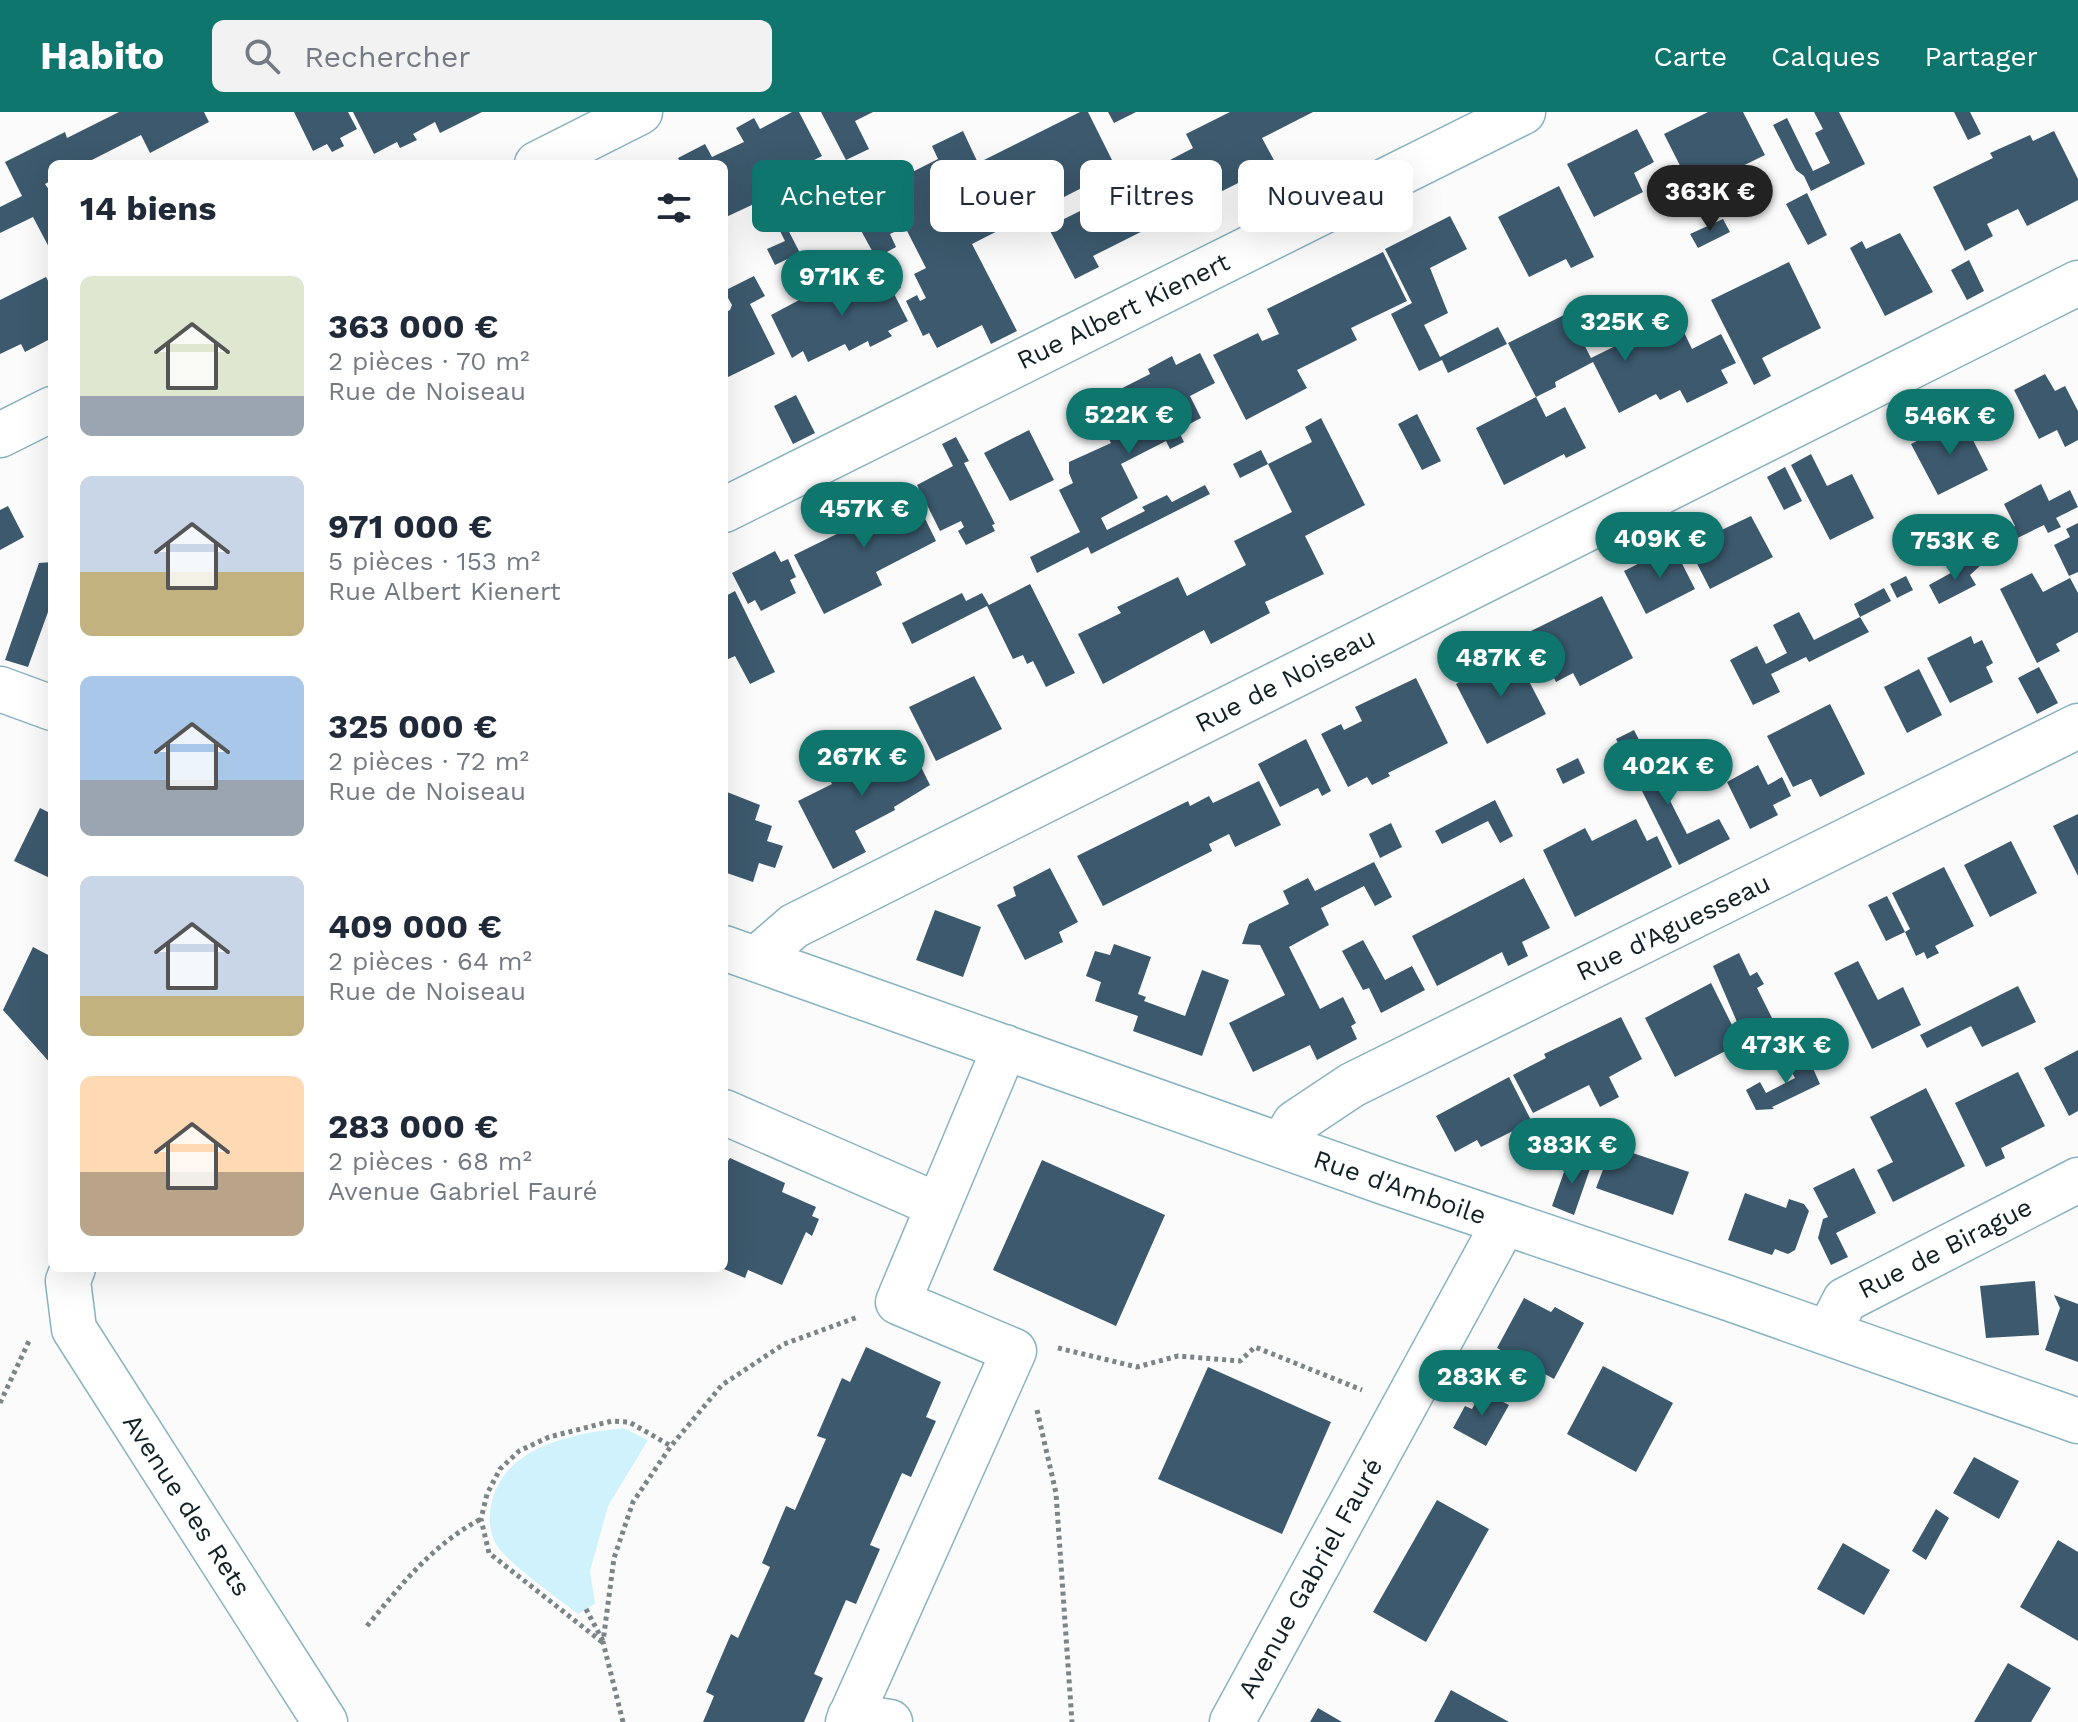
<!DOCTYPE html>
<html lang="fr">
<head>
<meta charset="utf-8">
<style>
	:root { --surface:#fff; --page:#f2f2f3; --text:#1f2937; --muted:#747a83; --accent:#0f766e }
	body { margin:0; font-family:"Work Sans",sans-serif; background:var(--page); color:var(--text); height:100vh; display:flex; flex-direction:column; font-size:30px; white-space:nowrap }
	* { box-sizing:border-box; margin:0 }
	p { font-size:26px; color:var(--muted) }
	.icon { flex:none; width:44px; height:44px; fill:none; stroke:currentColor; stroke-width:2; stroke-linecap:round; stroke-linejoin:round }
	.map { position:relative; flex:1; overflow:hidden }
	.details { position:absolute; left:48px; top:48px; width:680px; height:1112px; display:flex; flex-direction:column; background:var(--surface); border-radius:12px; box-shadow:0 8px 32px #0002 }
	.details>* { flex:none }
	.top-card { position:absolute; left:752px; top:48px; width:760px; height:72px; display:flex; gap:16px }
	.price { position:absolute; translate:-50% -68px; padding:0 18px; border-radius:28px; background:var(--accent); color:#fff; font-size:26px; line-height:52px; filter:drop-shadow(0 2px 4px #0008) }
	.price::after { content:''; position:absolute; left:50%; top:48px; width:24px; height:18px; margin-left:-12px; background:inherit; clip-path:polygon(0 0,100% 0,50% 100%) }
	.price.current { background:#222; color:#fff }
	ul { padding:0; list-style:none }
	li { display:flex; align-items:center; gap:24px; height:200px; padding:0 32px }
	li span { display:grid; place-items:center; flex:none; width:224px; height:160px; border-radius:12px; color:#555 }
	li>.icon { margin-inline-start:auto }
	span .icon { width:96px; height:96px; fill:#fffc; stroke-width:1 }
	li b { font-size:34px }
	h2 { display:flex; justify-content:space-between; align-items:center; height:96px; padding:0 32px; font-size:34px }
	.pill { padding:0 28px; border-radius:12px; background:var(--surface); box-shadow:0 8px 32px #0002; font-size:28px; line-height:72px }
	.pill.current { background:var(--accent); color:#fff }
	header { display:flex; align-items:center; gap:48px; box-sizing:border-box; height:112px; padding:0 40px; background:var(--accent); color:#fff }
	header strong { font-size:38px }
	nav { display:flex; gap:44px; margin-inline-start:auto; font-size:28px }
	.search { width:560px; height:72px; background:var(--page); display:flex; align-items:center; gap:20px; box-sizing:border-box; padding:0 28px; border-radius:12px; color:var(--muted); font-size:30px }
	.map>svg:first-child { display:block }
</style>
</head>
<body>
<header>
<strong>Habito</strong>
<div class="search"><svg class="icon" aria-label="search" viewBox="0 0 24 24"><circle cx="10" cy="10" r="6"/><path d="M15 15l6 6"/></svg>Rechercher</div>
<nav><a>Carte</a><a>Calques</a><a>Partager</a></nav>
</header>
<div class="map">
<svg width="2078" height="1610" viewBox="0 0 2078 1610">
	<rect width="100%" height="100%" fill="#fbfbfb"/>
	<path fill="#d0f2fd" d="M 623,1316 L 648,1328 L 608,1394 L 590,1459 L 595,1492 L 578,1502 C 560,1488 509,1452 498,1435 C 490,1423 488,1408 491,1394 C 502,1334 572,1322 623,1316 Z"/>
	<path fill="#3c596d" d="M 119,0 L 204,0 L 209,10 L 150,41 L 141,23 L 84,52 L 52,52 L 52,68 L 45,72 L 52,82 L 52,141 L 33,105 L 0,121 L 0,95 L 22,84 L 5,50 L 65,20 L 67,26 Z
		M 294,0 L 348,0 L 357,17 L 340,26 L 344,34 L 332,40 L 327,32 L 313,39 Z
		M 353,0 L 482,0 L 440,21 L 435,10 L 413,22 L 417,28 L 400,36 L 397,30 L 374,42 Z
		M 792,0 L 799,0 L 822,44 L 765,73 L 771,84 L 724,106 L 724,52 L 681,52 L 678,46 L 705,32 L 712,45 L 744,30 L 736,16 L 754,6 L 760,17 Z
		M 821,0 L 873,0 L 855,9 L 869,37 L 846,48 Z
		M 1080,0 L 1088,0 L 1117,58 L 972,132 L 1017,219 L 991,232 L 982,213 L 937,236 L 929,221 L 923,224 L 906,189 L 917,183 L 920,189 L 926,186 L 914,162 L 926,156 L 905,115 L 890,122 L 896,135 L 876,146 L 847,93 L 938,47 L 932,34 L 963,19 L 978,51 Z
		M 1108,0 L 1136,0 L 1114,11 Z
		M 1230,0 L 1313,0 L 1262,26 L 1276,52 L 1093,144 L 1099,155 L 1075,167 L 1048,115 L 1126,76 L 1124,72 L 1193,36 L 1186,22 Z
		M 1708,0 L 1743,0 L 1765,43 L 1722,64 L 1728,77 L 1699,91 L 1664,22 Z
		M 1814,0 L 1839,0 L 1865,52 L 1811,79 L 1804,64 L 1796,58 L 1773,13 L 1787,6 L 1813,59 L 1830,51 L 1815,21 L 1823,17 Z
		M 1954,0 L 1970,0 L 1981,22 L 1968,28 Z
		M 1637,17 L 1654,50 L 1634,61 L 1643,80 L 1594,105 L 1567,52 Z
		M 2054,19 L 2078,67 L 2078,88 L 2027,114 L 2018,97 L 1987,112 L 1993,124 L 1965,139 L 1933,75 L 1993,46 L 1990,41 L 2030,23 L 2033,29 Z
		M 1559,74 L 1594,145 L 1571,156 L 1566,147 L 1529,165 L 1498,105 Z
		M 1807,81 L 1827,123 L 1808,133 L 1786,92 Z
		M 1450,104 L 1467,137 L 1430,156 L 1448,201 L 1424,213 L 1440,245 L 1498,215 L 1507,232 L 1448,261 L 1442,248 L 1419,259 L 1391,202 L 1412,191 L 1385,137 Z
		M 1723,107 L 1730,120 L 1698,136 L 1690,122 Z
		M 783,108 L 800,141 L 775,153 L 767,137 L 785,129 L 776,111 Z
		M 1900,121 L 1933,180 L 1885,204 L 1850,136 L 1862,129 L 1866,137 Z
		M 1383,140 L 1407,189 L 1351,216 L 1357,228 L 1297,258 L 1307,276 L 1246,308 L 1213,243 L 1258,221 L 1262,229 L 1279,222 L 1267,197 Z
		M 1969,148 L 1984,179 L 1967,188 L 1951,158 Z
		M 1789,150 L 1821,216 L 1762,246 L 1771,264 L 1754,273 L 1711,188 Z
		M 883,160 L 886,166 L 894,162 L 901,176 L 893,180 L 908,209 L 888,219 L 892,224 L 870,235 L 868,229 L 849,239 L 845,232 L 808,250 L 803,239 L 792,246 L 771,203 L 818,178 L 824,189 Z
		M 754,164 L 765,184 L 750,192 L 775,242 L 724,267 L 724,201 L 730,198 L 732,193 L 724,179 Z
		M 46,165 L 52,176 L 52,226 L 25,240 L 21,232 L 0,242 L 0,188 Z
		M 1568,201 L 1591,246 L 1650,217 L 1655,227 L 1681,214 L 1692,237 L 1721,222 L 1736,251 L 1721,258 L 1728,271 L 1687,291 L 1680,278 L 1660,288 L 1656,282 L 1619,301 L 1593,250 L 1555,270 L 1556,275 L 1536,285 L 1508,231 Z
		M 1200,241 L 1215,271 L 1190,284 L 1201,306 L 1178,318 L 1184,330 L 1170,337 L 1166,329 L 1121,352 L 1138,386 L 1101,406 L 1107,418 L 1145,399 L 1142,395 L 1167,383 L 1172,390 L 1205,373 L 1210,382 L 1091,442 L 1088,435 L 1037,461 L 1030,445 L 1080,420 L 1059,378 L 1073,371 L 1069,361 L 1069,350 L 1111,331 L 1091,292 L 1150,262 L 1148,257 L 1172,244 L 1176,253 Z
		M 2045,262 L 2055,279 L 2065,274 L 2078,299 L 2078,328 L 2065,335 L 2057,318 L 2039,327 L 2014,278 Z
		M 796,283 L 815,321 L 793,332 L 774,294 Z
		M 1536,285 L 1546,305 L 1565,295 L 1586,336 L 1566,346 L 1564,342 L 1504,373 L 1476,316 Z
		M 1417,302 L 1441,349 L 1422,358 L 1398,312 Z
		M 1321,306 L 1365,393 L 1305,424 L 1324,462 L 1265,490 L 1270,501 L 1211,532 L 1204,518 L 1103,572 L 1078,522 L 1121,501 L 1117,495 L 1178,465 L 1187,484 L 1246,453 L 1234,429 L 1292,400 L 1268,352 L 1312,330 L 1305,315 Z
		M 1962,306 L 1988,358 L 1938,383 L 1911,332 Z
		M 1029,318 L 1054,368 L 1010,389 L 984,341 Z
		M 956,325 L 969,349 L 964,351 L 995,412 L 992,413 L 995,419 L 966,433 L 958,419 L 964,415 L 961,409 L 940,419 L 917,373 L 953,354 L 942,332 Z
		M 1261,338 L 1268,352 L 1240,366 L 1233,352 Z
		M 1811,342 L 1827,374 L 1852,362 L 1874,406 L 1830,428 L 1791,353 Z
		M 1785,355 L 1802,389 L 1784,398 L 1767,365 Z
		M 2041,372 L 2049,389 L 2070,378 L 2078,395 L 2056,406 L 2061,415 L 2048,421 L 2044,413 L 1997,436 L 1992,426 L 2015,414 L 2004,392 Z
		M 910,376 L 936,429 L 876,460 L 882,473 L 824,502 L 794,443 L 853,414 L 846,401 L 868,390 L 871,396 Z
		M 8,394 L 24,425 L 0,438 L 0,398 Z
		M 1751,404 L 1773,445 L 1710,477 L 1688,434 Z
		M 2078,411 L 2078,460 L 2069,464 L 2054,433 L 2070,425 L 2066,417 Z
		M 1673,434 L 1695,477 L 1646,502 L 1624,459 Z
		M 775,439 L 781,450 L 788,447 L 796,465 L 790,468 L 796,481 L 761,499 L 755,488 L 748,492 L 732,461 Z
		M 1978,446 L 1981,453 L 1970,463 L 1976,473 L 1939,492 L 1929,473 Z
		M 52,450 L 52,496 L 48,500 L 28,555 L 5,548 L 39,451 Z
		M 2032,461 L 2043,480 L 2070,466 L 2078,481 L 2078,520 L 2056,532 L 2060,539 L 2037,551 L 2000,477 Z
		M 1906,464 L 1913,478 L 1897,486 L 1890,472 Z
		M 1030,472 L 1075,561 L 1046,575 L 1033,549 L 1027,552 L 1023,543 L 1013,547 L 987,494 L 912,532 L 902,511 L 962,481 L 966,489 L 982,481 L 989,493 Z
		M 1884,476 L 1891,489 L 1860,505 L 1854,492 Z
		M 735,479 L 775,560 L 750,572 L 735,544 L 724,549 L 724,485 Z
		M 1602,484 L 1633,546 L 1580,574 L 1573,561 L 1556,570 L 1531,519 Z
		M 1799,500 L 1814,528 L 1860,505 L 1869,520 L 1809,550 L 1806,545 L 1771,562 L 1780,580 L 1753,593 L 1730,548 L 1757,534 L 1766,552 L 1787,541 L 1773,513 Z
		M 1971,524 L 1974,532 L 1982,528 L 1993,551 L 1986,555 L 1993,570 L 1950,591 L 1927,546 Z
		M 1515,542 L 1546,602 L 1487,632 L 1456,572 Z
		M 2039,555 L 2058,591 L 2037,602 L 2018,566 Z
		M 1919,557 L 1942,603 L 1907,621 L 1884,575 Z
		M 974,564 L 1002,617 L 936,649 L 909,595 Z
		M 1416,566 L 1448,631 L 1388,661 L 1390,664 L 1372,673 L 1367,665 L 1348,675 L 1321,622 L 1341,612 L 1344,618 L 1362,609 L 1355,595 Z
		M 1830,592 L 1865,662 L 1820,685 L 1811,667 L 1793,675 L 1767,624 Z
		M 1634,618 L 1687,722 L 1719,707 L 1730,727 L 1679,753 L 1616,627 Z
		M 907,627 L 930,673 L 894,695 L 895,698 L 855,719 L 866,740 L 833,757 L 798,689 L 832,672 L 826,661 L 888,630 L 892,635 Z
		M 1306,627 L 1331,679 L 1322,684 L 1318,676 L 1280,695 L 1258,652 Z
		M 1578,646 L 1585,661 L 1563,672 L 1556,657 Z
		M 1758,653 L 1768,673 L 1782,665 L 1791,684 L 1773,693 L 1778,703 L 1750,717 L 1727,670 Z
		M 1259,669 L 1281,713 L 1235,735 L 1229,722 L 1209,732 L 1212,739 L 1103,794 L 1077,744 L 1188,689 L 1190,694 L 1209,684 L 1213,691 Z
		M 727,680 L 760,693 L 755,708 L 772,714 L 767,729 L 783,734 L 775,756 L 759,751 L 753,770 L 724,760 Z
		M 1495,688 L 1513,724 L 1500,731 L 1488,709 L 1442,732 L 1435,719 Z
		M 40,696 L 52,702 L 52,767 L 14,749 Z
		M 2078,702 L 2078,764 L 2053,714 Z
		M 1636,707 L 1647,729 L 1657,724 L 1672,755 L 1575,805 L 1543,738 L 1585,716 L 1592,729 Z
		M 1391,711 L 1402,735 L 1380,746 L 1369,722 Z
		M 2011,729 L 2037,781 L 1990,805 L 1964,753 Z
		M 1374,750 L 1392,785 L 1375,794 L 1364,774 L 1321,796 L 1329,813 L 1289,835 L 1320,897 L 1343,885 L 1356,911 L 1351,914 L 1357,927 L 1317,948 L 1310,933 L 1253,960 L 1229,911 L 1285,883 L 1260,833 L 1242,832 L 1249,812 L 1289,792 L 1283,779 L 1308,766 L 1315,779 Z
		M 1944,755 L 1974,814 L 1935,834 L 1939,841 L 1927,847 L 1924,840 L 1916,844 L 1905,820 L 1910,817 L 1892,781 Z
		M 1050,756 L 1078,810 L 1059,820 L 1063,830 L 1025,848 L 997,793 L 1016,784 L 1013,775 Z
		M 1524,766 L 1550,816 L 1522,830 L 1528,844 L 1508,854 L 1502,840 L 1437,874 L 1412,824 Z
		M 1887,784 L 1905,820 L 1886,829 L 1868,793 Z
		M 935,798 L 981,815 L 963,865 L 916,848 Z
		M 1363,828 L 1385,868 L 1412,854 L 1425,878 L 1381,901 L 1369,876 L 1363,878 L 1342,839 Z
		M 1114,832 L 1151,845 L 1138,882 L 1146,885 L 1144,889 L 1185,904 L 1202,858 L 1229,868 L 1202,944 L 1133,919 L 1138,904 L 1095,889 L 1101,870 L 1086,864 L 1095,839 L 1110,843 Z
		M 33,835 L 52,845 L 52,953 L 3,898 Z
		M 1739,841 L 1750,864 L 1757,860 L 1764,872 L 1757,876 L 1785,932 L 1750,950 L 1741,931 L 1675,965 L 1645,906 L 1711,871 L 1732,913 L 1737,910 L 1713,854 Z
		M 1858,849 L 1878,888 L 1903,875 L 1921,913 L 1872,937 L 1834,861 Z
		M 2018,874 L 2036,910 L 1982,935 L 1971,914 L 1927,936 L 1920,923 Z
		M 1621,905 L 1642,947 L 1609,965 L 1619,985 L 1600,995 L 1589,973 L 1533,1001 L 1513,963 L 1546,946 L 1544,942 Z
		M 2078,938 L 2078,999 L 2069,1004 L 2044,956 Z
		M 1807,943 L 1820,972 L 1772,995 L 1774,997 L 1756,998 L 1746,978 L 1760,970 L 1766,981 L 1795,966 L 1787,952 Z
		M 2018,960 L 2045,1014 L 2001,1036 L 2005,1046 L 1986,1055 L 1955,991 Z
		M 1509,965 L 1533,1012 L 1528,1024 L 1513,1019 L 1481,1035 L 1477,1028 L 1455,1040 L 1436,1004 Z
		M 1926,976 L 1965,1054 L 1893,1090 L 1877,1058 L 1893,1050 L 1870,1005 Z
		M 1612,1034 L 1689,1060 L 1673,1103 L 1596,1076 Z
		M 730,1046 L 785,1071 L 782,1080 L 816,1095 L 812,1104 L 819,1107 L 812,1124 L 806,1120 L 782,1173 L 748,1158 L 745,1166 L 724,1157 L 724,1055 Z
		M 1569,1046 L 1591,1054 L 1574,1103 L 1552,1094 Z
		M 1042,1048 L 1165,1103 L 1116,1214 L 993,1158 Z
		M 1854,1056 L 1876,1101 L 1836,1121 L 1848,1145 L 1831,1153 L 1818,1126 L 1823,1107 L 1828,1105 L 1813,1076 Z
		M 1745,1081 L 1786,1096 L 1789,1087 L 1804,1092 L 1809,1099 L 1795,1138 L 1788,1142 L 1775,1137 L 1772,1143 L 1728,1128 Z
		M 2035,1169 L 2039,1223 L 1986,1226 L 1980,1174 Z
		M 2054,1183 L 2078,1192 L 2078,1250 L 2045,1238 L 2060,1196 Z
		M 1524,1186 L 1551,1200 L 1555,1195 L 1584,1211 L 1554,1267 L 1497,1236 Z
		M 866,1235 L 941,1270 L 926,1305 L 936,1309 L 911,1365 L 902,1361 L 870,1433 L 880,1437 L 856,1492 L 846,1488 L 814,1562 L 823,1566 L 804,1610 L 703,1610 L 714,1584 L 706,1580 L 731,1522 L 738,1526 L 770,1455 L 762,1451 L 786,1394 L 795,1398 L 826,1327 L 817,1324 L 842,1266 L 850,1270 Z
		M 1603,1254 L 1673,1291 L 1636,1360 L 1567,1322 Z
		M 1208,1255 L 1331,1310 L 1282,1422 L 1158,1367 Z
		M 1482,1279 L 1509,1293 L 1486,1334 L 1453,1316 L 1465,1294 L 1472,1297 Z
		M 1974,1345 L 2019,1369 L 1999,1407 L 1953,1381 Z
		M 1437,1388 L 1489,1417 L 1426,1530 L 1373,1500 Z
		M 1936,1397 L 1949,1406 L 1926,1448 L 1912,1439 Z
		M 2058,1428 L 2078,1440 L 2078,1529 L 2020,1495 Z
		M 1843,1431 L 1890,1458 L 1864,1503 L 1817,1477 Z
		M 2008,1551 L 2051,1576 L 2031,1610 L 1974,1610 Z
		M 1451,1578 L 1509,1610 L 1434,1610 Z
		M 1318,1596 L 1342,1610 L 1310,1610 Z"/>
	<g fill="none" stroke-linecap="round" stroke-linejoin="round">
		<defs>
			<path id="minor" d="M 537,52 L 640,0
				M 0,323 L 52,297
				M 724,398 L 1523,0
				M 0,577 L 52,596
				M 724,836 L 1384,1070 L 1728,1186 L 2078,1309
				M 756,847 L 794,814 L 2078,171
				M 724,1000 L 937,1093
				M 1282,1033 L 1295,1011 L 1352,973 L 2078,614
				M 73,1156 L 68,1169 L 74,1217 L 325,1610
				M 1828,1221 L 1845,1188 L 2078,1068
				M 850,1604 L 890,1610
				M 848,1610 L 1014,1239 L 898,1190 L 1005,935
				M 1232,1610 L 1504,1111"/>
		</defs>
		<use href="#minor" stroke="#8ab3c0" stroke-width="47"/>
		<path stroke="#7b8487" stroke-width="5" stroke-dasharray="4 4" stroke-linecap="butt" d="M 1058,1236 L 1137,1255 L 1178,1244 L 1240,1249 L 1255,1235 L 1362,1278
			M 0,1291 L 30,1227
			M 1037,1298 L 1056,1381 L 1072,1610
			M 586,1497 L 603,1529
			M 367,1514 C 401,1473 433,1432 481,1407
			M 602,1530 L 489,1441 L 481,1407 L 487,1382 L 500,1357 L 519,1339 L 549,1325 L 612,1309 L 629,1310 L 671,1334
			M 623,1610 L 603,1530 L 614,1446 L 633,1390 L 671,1334 L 722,1273 L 784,1232 L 858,1205"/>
		<use href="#minor" stroke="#fff" stroke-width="44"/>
	</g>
	<g text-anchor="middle" stroke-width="8" stroke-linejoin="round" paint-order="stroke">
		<g font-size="26" fill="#112126" stroke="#fff">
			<text transform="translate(1123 199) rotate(-26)" y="9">Rue Albert Kienert</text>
			<text transform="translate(1285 568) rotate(-27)" y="9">Rue de Noiseau</text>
			<text transform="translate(1673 815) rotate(-26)" y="9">Rue d'Aguesseau</text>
			<text transform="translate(1400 1075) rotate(19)" y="9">Rue d'Amboile</text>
			<text transform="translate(1945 1136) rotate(-27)" y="9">Rue de Birague</text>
			<text transform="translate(187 1393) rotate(57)" y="9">Avenue des Rets</text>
			<text transform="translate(1310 1466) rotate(-61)" y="9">Avenue Gabriel Fauré</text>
		</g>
	</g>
</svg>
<b class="price current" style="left:1710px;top:121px">363K €</b>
<b class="price" style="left:842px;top:206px">971K €</b>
<b class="price" style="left:1625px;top:251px">325K €</b>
<b class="price" style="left:1129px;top:344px">522K €</b>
<b class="price" style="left:1950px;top:345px">546K €</b>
<b class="price" style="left:864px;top:438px">457K €</b>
<b class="price" style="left:1660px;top:468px">409K €</b>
<b class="price" style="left:1955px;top:470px">753K €</b>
<b class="price" style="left:1501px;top:587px">487K €</b>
<b class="price" style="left:862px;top:686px">267K €</b>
<b class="price" style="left:1668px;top:695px">402K €</b>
<b class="price" style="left:1786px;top:974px">473K €</b>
<b class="price" style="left:1572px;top:1074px">383K €</b>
<b class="price" style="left:1482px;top:1306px">283K €</b>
<div class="top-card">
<a class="pill current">Acheter</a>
<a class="pill">Louer</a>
<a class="pill">Filtres</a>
<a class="pill">Nouveau</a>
</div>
<section class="details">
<h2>14 biens<svg class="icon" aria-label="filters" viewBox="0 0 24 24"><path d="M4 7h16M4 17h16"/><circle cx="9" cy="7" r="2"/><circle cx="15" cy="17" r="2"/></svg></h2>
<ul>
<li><span style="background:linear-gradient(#dfe7d0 75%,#9aa5b1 0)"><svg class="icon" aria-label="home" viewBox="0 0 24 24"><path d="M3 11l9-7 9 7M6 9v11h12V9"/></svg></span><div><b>363 000 €</b><p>2 pièces · 70 m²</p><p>Rue de Noiseau</p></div></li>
<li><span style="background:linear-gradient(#c9d6e8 60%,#c2b280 0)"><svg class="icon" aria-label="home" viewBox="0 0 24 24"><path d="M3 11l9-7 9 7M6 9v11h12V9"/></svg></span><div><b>971 000 €</b><p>5 pièces · 153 m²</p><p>Rue Albert Kienert</p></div></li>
<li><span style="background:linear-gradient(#a9c7e8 65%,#9aa5b1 0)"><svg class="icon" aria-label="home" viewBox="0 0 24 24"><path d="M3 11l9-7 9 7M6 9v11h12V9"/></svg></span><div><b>325 000 €</b><p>2 pièces · 72 m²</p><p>Rue de Noiseau</p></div></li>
<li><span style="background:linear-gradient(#c9d6e8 75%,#c2b280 0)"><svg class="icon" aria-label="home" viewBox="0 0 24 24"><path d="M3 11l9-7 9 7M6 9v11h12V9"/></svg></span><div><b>409 000 €</b><p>2 pièces · 64 m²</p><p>Rue de Noiseau</p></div></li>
<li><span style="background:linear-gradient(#ffd9b3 60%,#b9a48a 0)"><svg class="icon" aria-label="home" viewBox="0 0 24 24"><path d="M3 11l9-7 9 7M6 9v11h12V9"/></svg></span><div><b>283 000 €</b><p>2 pièces · 68 m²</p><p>Avenue Gabriel Fauré</p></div></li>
</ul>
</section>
</div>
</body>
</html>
